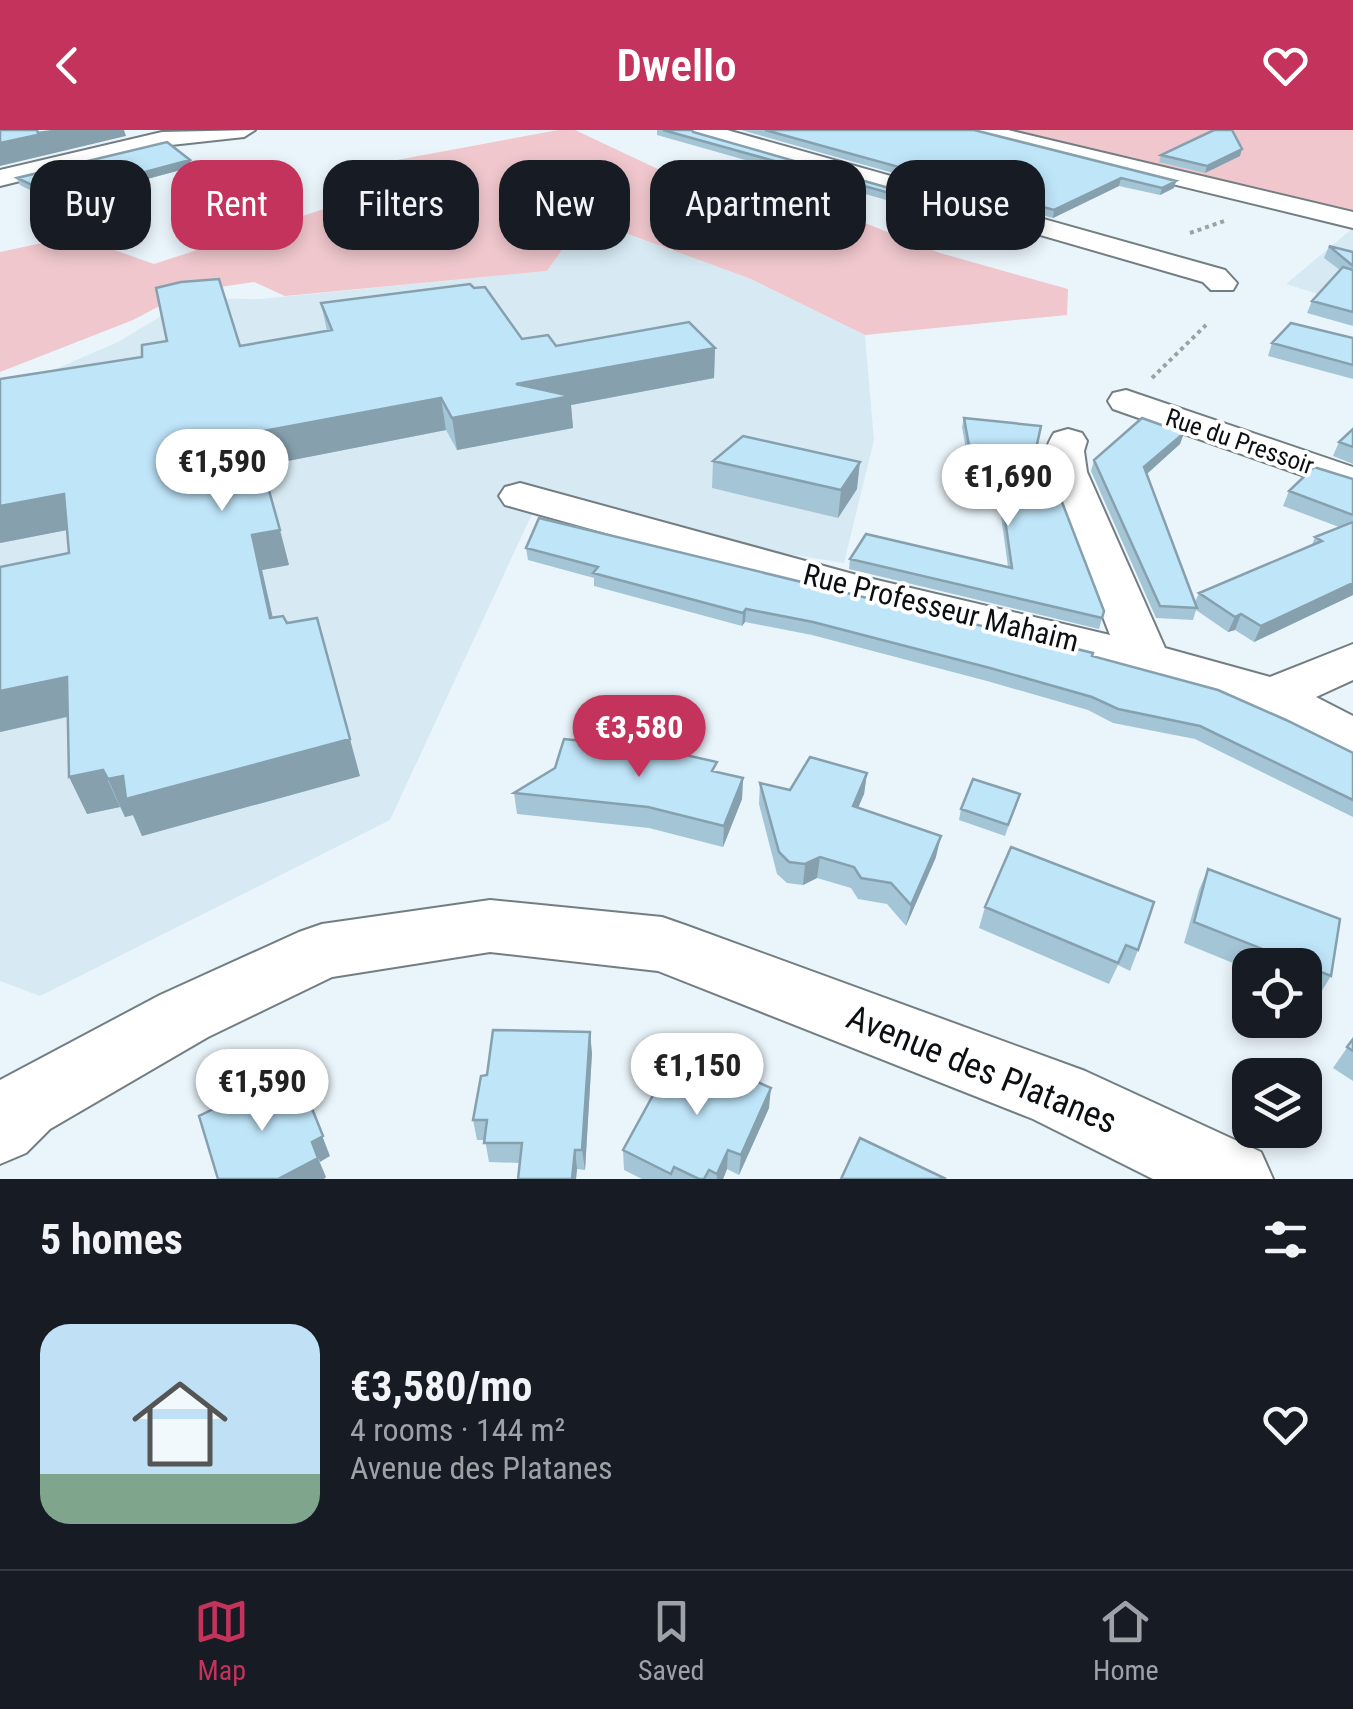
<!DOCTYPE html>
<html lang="en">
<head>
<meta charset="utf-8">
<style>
	:root { --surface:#171b24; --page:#20242c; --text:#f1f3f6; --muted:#9ea1a6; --line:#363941; --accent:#c3335b }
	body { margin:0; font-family:"Roboto Condensed",sans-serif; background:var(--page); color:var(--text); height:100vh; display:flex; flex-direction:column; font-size:38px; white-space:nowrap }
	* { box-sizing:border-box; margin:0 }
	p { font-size:32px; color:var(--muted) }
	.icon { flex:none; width:55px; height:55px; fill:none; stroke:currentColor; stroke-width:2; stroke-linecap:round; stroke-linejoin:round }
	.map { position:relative; height:1049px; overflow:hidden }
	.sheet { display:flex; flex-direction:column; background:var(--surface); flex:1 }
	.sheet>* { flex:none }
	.banner { position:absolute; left:30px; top:30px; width:1295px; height:90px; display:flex; gap:20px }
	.tools { position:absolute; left:1232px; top:818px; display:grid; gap:20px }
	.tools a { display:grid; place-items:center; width:90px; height:90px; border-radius:20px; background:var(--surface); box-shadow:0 5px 15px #0003; font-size:50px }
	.price { position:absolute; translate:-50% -85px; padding:0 22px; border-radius:35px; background:#fff; color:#222; font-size:32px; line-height:65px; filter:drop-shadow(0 2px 5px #0008) }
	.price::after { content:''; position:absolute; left:50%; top:60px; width:30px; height:22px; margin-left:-15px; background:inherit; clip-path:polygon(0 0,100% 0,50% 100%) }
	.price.selected { background:var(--accent); color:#fff }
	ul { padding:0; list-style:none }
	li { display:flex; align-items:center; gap:30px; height:250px; padding:0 40px }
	li span { display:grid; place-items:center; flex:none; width:280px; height:200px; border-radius:30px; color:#555 }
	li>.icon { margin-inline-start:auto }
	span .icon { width:120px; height:120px; fill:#fffc; stroke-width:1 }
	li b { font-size:42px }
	h2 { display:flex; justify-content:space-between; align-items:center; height:120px; padding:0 40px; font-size:42px }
	.pill { padding:0 35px; border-radius:30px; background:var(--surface); box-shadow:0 5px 15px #0003; font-size:35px; line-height:90px }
	.pill.selected { background:var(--accent); color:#fff }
	header { display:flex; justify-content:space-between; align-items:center; height:130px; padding:0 40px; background:var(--accent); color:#fff; font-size:45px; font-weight:600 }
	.tab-bar { display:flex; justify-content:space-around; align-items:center; height:140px; border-top:2px solid var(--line); background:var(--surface); font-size:28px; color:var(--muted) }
	.tab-bar a { display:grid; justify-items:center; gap:5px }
	.tab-bar .selected { color:var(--accent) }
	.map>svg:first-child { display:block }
</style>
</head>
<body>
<header><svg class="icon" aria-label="back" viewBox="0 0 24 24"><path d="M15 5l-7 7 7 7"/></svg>Dwello<svg class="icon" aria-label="heart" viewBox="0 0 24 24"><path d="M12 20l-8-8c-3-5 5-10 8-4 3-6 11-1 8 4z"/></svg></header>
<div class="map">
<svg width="1353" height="1049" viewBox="0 0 1353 1049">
	<rect width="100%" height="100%" fill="#eaf5fb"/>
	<path fill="#d7eaf3" d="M 1353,98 L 1353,175 L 1286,154 Z
		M 628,104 L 751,149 L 865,205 L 874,310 L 844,433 L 532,384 L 390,690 L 40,866 L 0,851 L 0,263 L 118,212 L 191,168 L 260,169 L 547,141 L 566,114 Z"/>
	<path fill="#efc7cc" d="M 558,0 L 575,0 L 696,57 L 766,76 L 815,73 L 940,123 L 1068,159 L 1067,185 L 865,205 L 751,149 L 628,104 L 566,114 L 547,141 L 285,166 L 254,152 L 186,162 L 133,190 L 0,242 L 0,122 L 75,106 L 154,134 L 361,67 L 343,40 Z
		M 998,0 L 1353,0 L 1353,83 Z"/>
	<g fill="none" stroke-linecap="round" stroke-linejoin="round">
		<defs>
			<path id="minor" d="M 255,0 L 244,7 L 162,16 L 0,56 L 0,40 L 162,2 Z
				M 691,0 L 727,0 L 1225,140 L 1237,153 L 1233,160 L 1211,160 L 1203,152 L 694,5 Z
				M 968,0 L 1008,0 L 1353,82 L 1353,98 L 971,5 Z
				M 1126,260 L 1353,337 L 1353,363 L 1113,279 L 1108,271 L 1113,263 Z
				M 1068,299 L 1082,303 L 1087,311 L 1084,321 L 1087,342 L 1165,518 L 1270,547 L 1353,514 L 1353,550 L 1316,567 L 1353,586 L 1353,629 L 1334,623 L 1255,578 L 1205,561 L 837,468 L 505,375 L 499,366 L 505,357 L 520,353 L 864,447 L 1110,505 L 1047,342 C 1045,325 1045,317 1054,303 Z
				M 490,770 L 662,787 L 685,795 L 1085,941 L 1261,1022 L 1273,1049 L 1153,1049 L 1033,989 L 658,841 L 490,822 L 332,847 L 208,907 L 50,999 L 26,1023 L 0,1034 L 0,950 L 160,865 L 299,802 L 322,794 Z"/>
		</defs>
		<use href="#minor" stroke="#737e83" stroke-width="4"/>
		<path stroke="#9aa2a7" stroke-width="4" stroke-dasharray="4 4" stroke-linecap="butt" d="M 1190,103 L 1227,90
			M 1152,248 L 1206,195"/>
		<use href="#minor" fill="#fff" fill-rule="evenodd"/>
	</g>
	<path fill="#a4c5d6" d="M 657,0 L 692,0 L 693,2 L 1022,96 L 1021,103 L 1007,110 L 903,79 L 904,75 L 657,5 Z
		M 741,0 L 974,0 L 1176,51 L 1174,58 L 1160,65 L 1119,56 L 1053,88 Z
		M 161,13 L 192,37 L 132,53 L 120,53 L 101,45 L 34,62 L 20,55 L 17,48 Z
		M 1161,25 L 1240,26 L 1205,43 L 1159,32 Z
		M 1329,116 L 1353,122 L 1353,196 L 1307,183 L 1312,171 L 1340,140 L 1324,128 Z
		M 474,158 L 522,209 L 556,216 L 715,218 L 714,248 L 571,275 L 573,298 L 457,320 L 446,300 L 262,336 L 289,435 L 262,440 L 273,488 L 360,646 L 142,706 L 133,685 L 125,687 L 120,677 L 87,684 L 68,587 L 0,602 L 0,437 L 69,423 L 67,400 L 0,413 L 0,249 L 240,216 L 327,201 L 321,173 Z
		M 1353,208 L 1353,249 L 1268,226 L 1272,213 Z
		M 964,288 L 1034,328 L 1104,481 L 1099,499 L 849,439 L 850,429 L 1008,437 L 999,371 L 975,370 L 962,297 Z
		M 1353,299 L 1353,334 L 1333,326 L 1339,312 Z
		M 1184,303 L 1180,314 L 1147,344 L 1195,472 L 1199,463 L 1312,415 L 1315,407 L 1339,397 L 1283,376 L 1289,361 L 1353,349 L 1353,465 L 1254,512 L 1235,500 L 1228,502 L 1196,480 L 1193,490 L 1156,488 L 1091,341 L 1094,330 Z
		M 713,331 L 857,359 L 838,388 L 712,358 Z
		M 526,418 L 1092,526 L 1353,623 L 1353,687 L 1195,609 L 1113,593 L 1088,580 L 987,551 L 812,505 L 745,492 L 742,496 L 594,456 L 594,448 L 528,430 Z
		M 716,642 L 743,648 L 742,669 L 723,717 L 649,698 L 517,684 L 514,663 Z
		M 867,643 L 864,664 L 858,677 L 936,727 L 906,796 L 887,774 L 858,769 L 851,758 L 817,748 L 803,755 L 787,753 L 777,744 L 759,674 L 760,653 L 790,660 Z
		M 1020,664 L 1005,706 L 959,690 L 961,679 Z
		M 1011,717 L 1138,820 L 1130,841 L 1118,835 L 1109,854 L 979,798 L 985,777 Z
		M 1208,739 L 1331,846 L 1318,867 L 1305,862 L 1305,835 L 1250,835 L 1250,840 L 1184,813 L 1199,760 Z
		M 1353,909 L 1353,951 L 1333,938 Z
		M 592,923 L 585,1040 L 577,1039 L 576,1049 L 518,1049 L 520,1033 L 489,1032 L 485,1010 L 477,1010 L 473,990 Z
		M 769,978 L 739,1045 L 727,1039 L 723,1049 L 642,1049 L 624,1040 L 623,1020 Z"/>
	<path fill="#86a0ae" d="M 37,0 L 40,4 L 60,0 L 124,0 L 126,6 L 0,36 L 0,13 Z
		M 1242,19 L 1240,26 L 1205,43 L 1207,36 Z
		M 190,30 L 192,37 L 132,53 L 130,46 Z
		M 99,38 L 101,45 L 34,62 L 32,55 Z
		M 1121,48 L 1119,56 L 1053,88 L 1054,80 Z
		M 1176,51 L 1174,58 L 1160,65 L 1162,58 Z
		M 1022,96 L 1021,103 L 1007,110 L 1008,102 Z
		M 715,218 L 714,248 L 571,275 L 573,298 L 457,320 L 452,288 L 516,254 Z
		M 441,268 L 446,300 L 262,336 L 253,303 Z
		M 1184,303 L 1180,314 L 1141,349 L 1144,337 Z
		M 860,332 L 857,359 L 838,388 L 841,360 Z
		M 64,364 L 77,398 L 0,413 L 0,376 Z
		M 280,400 L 289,435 L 262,440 L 281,525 L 270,488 L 252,405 Z
		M 1353,453 L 1353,465 L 1254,512 L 1261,496 Z
		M 746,479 L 745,492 L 742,496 L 743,483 Z
		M 1241,484 L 1235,500 L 1228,502 L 1235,487 Z
		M 67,547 L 83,583 L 0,602 L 0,561 Z
		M 350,609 L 360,646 L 142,706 L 133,685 L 125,687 L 108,649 Z
		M 103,640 L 120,677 L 87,684 L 69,647 Z
		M 867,643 L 864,664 L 850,697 L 853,676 Z
		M 743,648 L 742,669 L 723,717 L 724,696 Z
		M 941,706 L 936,727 L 906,796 L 911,775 Z
		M 820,727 L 817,748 L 803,755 L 805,734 Z
		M 590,902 L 592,923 L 585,1040 L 582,1020 Z
		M 301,951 L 330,1026 L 320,1032 L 312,1012 Z
		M 771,958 L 769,978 L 739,1045 L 741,1025 Z
		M 575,1020 L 577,1039 L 576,1049 L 572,1049 Z
		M 728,1020 L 727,1039 L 723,1049 L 717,1049 L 717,1044 Z
		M 318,1028 L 326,1047 L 324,1049 L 278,1049 Z"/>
	<path fill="#bfe5f9" stroke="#86a0ae" stroke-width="2.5" d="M 0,0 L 37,0 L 38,3 L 60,0 L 0,13 Z
		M 663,0 L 692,0 L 693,2 L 1022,96 L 1008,102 L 904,72 L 911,69 Z
		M 765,0 L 974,0 L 1176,51 L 1162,58 L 1121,48 L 1054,80 Z
		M 1214,0 L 1232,0 L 1242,19 L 1207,36 L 1161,25 Z
		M 167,12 L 190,30 L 130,46 L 118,46 L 99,38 L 32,55 L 17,48 Z
		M 1329,116 L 1353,122 L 1353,136 Z
		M 1343,137 L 1353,140 L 1353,182 L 1312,171 Z
		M 219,149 L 240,216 L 332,200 L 321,173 L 470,154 L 474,158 L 485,157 L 522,209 L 548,205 L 556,216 L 689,192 L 715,218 L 516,254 L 571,266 L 452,288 L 441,268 L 253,303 L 280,400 L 252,405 L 270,488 L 283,486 L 287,493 L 317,488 L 350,609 L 126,669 L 123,646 L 108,649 L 103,640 L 69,647 L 67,547 L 0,561 L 0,437 L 69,423 L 64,364 L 0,376 L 0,249 L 142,227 L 142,215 L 167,211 L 156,158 L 181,152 Z
		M 1291,193 L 1353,208 L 1353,235 L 1272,213 Z
		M 964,288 L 1041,296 L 1034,328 L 1045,328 L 1104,481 L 1102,488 L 850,429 L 866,404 L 1012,438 L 1001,361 L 977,360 Z
		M 1142,288 L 1184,303 L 1144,337 L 1197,478 L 1160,476 L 1094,330 Z
		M 1353,299 L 1353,317 L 1339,312 Z
		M 743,306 L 860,332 L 841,360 L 713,331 Z
		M 1314,337 L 1353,349 L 1353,385 L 1289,361 Z
		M 539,388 L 1093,523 L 1092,526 L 1218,560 L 1286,590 L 1353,623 L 1353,670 L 1200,596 L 1118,579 L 1092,567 L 990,538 L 813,492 L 746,479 L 743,483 L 593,443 L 598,437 L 526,418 Z
		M 1353,392 L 1353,453 L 1261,496 L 1241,484 L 1235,487 L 1199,463 L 1322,411 L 1315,407 Z
		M 564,609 L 659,619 L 717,632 L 712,641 L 743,648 L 724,696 L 648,677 L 514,663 L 555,638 Z
		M 810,627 L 867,643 L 853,676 L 941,706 L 911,775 L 891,753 L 861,748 L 854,737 L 820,727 L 805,734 L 789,732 L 779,722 L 760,653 L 790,660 Z
		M 973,649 L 1020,664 L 1008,695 L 961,679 Z
		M 1011,717 L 1154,772 L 1138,820 L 1126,815 L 1118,833 L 985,777 Z
		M 1208,739 L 1340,789 L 1331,846 L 1194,792 Z
		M 493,900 L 590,902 L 582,1020 L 575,1020 L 572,1049 L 518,1049 L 522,1013 L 484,1013 L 487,990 L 473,990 L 481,946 L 487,945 Z
		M 1353,909 L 1353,921 L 1347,917 Z
		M 675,925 L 705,938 L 709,931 L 771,958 L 741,1025 L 728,1020 L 717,1044 L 709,1040 L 704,1049 L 699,1049 L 674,1037 L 671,1044 L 623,1020 Z
		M 301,951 L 323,1006 L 312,1012 L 318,1028 L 278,1049 L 218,1049 L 199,986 L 267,953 L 272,966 Z
		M 860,1008 L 946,1049 L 841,1049 Z"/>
	<g text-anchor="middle" stroke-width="8" stroke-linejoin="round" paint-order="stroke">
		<g font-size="25" fill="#0c1012" stroke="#fff">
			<text transform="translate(1240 311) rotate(19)" y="9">Rue du Pressoir</text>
		</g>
		<g font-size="30" fill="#0c1012" stroke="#fff">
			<text transform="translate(941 478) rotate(14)" y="10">Rue Professeur Mahaim</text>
		</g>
		<g font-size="35" fill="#0c1012" stroke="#fff">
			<text transform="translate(982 939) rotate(22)" y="12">Avenue des Platanes</text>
		</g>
	</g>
</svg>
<div class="tools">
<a><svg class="icon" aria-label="locate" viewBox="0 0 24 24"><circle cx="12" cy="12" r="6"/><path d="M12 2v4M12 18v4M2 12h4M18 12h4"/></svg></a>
<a><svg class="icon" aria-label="layers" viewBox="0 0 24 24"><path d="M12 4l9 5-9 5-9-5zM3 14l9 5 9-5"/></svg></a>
</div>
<b class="price" style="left:222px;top:384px">€1,590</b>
<b class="price" style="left:1008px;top:399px">€1,690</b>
<b class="price selected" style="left:639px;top:650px">€3,580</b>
<b class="price" style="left:697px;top:988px">€1,150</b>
<b class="price" style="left:262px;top:1004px">€1,590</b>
<div class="banner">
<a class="pill">Buy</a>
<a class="pill selected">Rent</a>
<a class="pill">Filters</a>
<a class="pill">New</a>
<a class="pill">Apartment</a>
<a class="pill">House</a>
</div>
</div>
<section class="sheet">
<h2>5 homes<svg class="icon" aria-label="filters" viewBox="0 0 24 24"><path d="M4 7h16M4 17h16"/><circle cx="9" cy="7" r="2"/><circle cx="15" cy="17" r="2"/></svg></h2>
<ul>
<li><span style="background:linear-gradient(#bfe0f5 75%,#7fa58c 0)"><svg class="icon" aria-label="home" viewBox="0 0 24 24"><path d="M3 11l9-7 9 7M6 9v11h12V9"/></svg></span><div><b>€3,580/mo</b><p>4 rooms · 144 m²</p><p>Avenue des Platanes</p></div><svg class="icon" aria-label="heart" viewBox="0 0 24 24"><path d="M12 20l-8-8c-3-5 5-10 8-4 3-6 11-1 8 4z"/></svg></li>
</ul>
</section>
<nav class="tab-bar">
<a class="selected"><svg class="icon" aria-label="map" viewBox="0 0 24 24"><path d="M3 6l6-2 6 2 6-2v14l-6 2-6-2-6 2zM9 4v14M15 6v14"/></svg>Map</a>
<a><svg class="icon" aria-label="saved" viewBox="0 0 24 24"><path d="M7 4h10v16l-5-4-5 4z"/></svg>Saved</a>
<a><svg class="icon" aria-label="home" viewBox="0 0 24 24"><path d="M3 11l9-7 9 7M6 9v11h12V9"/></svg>Home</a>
</nav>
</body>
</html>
